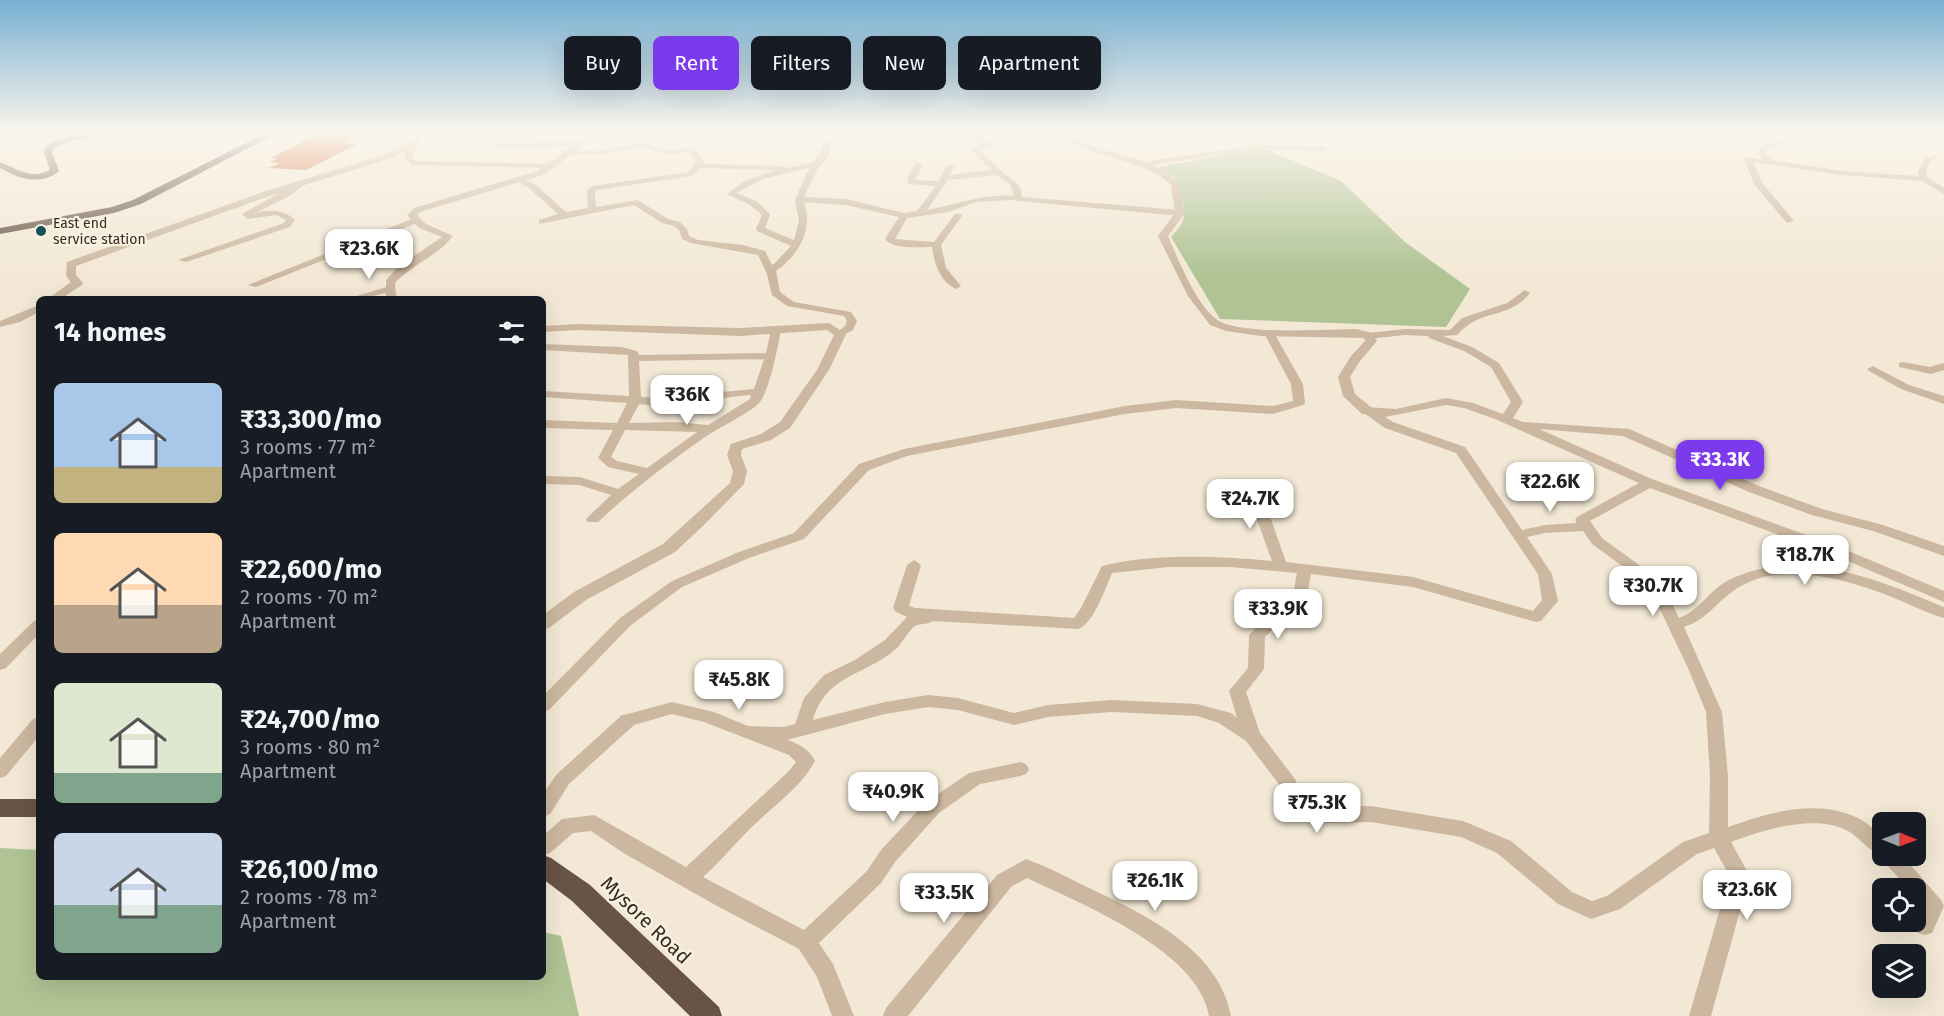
<!DOCTYPE html>
<html lang="en">
<head>
<meta charset="utf-8">
<style>
	:root { --surface:#171b24; --page:#20242c; --text:#f1f3f6; --muted:#9ea1a6; --accent:#7c3aed }
	body { margin:0; font-family:"Fira Sans",sans-serif; background:var(--page); color:var(--text); height:100vh; display:flex; flex-direction:column; font-size:22px; white-space:nowrap }
	* { box-sizing:border-box; margin:0 }
	p { font-size:20px; color:var(--muted) }
	.icon { flex:none; width:33px; height:33px; fill:none; stroke:currentColor; stroke-width:2; stroke-linecap:round; stroke-linejoin:round }
	.map { position:relative; flex:1; overflow:hidden }
	.side { position:absolute; left:36px; top:296px; width:510px; height:684px; display:flex; flex-direction:column; background:var(--surface); border-radius:9px; box-shadow:0 6px 24px #0002 }
	.side>* { flex:none }
	.guide { position:absolute; left:564px; top:36px; width:570px; height:54px; display:flex; gap:12px }
	.needle { width:39px; rotate:91deg }
	.tools { position:absolute; left:1872px; top:812px; display:grid; gap:12px }
	.tools a { display:grid; place-items:center; width:54px; height:54px; border-radius:9px; background:var(--surface); box-shadow:0 6px 24px #0002; font-size:30px }
	.price { position:absolute; translate:-50% -51px; padding:0 14px; border-radius:12px; background:#fff; color:#222; font-size:20px; line-height:39px; filter:drop-shadow(0 2px 3px #0008) }
	.price::after { content:''; position:absolute; left:50%; top:36px; width:18px; height:14px; margin-left:-9px; background:inherit; clip-path:polygon(0 0,100% 0,50% 100%) }
	.price.current { background:var(--accent); color:#fff }
	ul { padding:0; list-style:none }
	li { display:flex; align-items:center; gap:18px; height:150px; padding:0 18px }
	li span { display:grid; place-items:center; flex:none; width:168px; height:120px; border-radius:9px; color:#555 }
	li>.icon { margin-inline-start:auto }
	span .icon { width:72px; height:72px; fill:#fffc; stroke-width:1 }
	li b { font-size:26px }
	h2 { display:flex; justify-content:space-between; align-items:center; height:72px; padding:0 18px; font-size:26px }
	.pill { padding:0 21px; border-radius:9px; background:var(--surface); box-shadow:0 6px 24px #0002; font-size:21px; line-height:54px }
	.pill.current { background:var(--accent); color:#fff }
	.map>svg:first-child { display:block }
</style>
</head>
<body>
<div class="map">
<svg width="1944" height="1016" viewBox="0 0 1944 1016">
	<rect width="100%" height="100%" fill="#f3e8d5"/>
	<path fill="#afc394" d="M 1262,148 L 1341,181 L 1405,242 L 1470,289 L 1446,327 L 1220,319 L 1171,237 C 1193,215 1183,205 1175,178 L 1158,167 Z
		M 0,848 L 39,850 L 39,976 L 543,976 L 543,932 L 561,936 L 579,1016 L 0,1016 Z"/>
	<path fill="#d26934" d="M 321,133 L 360,135 L 344,143 L 357,144 L 306,170 L 269,168 L 280,163 L 270,162 L 277,159 L 271,158 Z"/>
	<g fill="none" stroke-linecap="round" stroke-linejoin="round">
		<path fill="#ccb8a0" fill-rule="evenodd" d="M 848,132 L 856,132 L 856,136 L 831,145 L 829,155 L 818,168 L 804,197 L 846,199 L 904,213 L 917,211 L 936,186 L 909,184 L 907,179 L 916,162 L 923,164 L 915,180 L 939,181 L 946,166 L 950,164 L 954,166 L 950,175 L 992,170 L 970,149 L 981,144 L 970,137 L 958,139 L 921,132 L 958,135 L 964,134 L 962,132 L 971,132 L 990,142 L 990,146 L 979,150 C 987,156 993,164 1001,171 C 1011,180 1021,181 1022,197 L 1180,210 L 1184,213 L 1180,216 L 1009,200 L 976,202 L 948,212 L 907,218 L 895,239 L 934,242 L 955,214 L 961,214 L 962,216 L 941,245 L 946,268 L 961,286 L 956,289 C 940,282 934,263 932,247 C 918,247 893,250 885,239 L 899,217 L 846,205 L 804,202 C 814,231 798,255 776,271 L 780,292 L 794,302 L 851,312 L 857,321 L 853,330 L 840,337 L 835,334 L 845,326 L 847,321 L 844,316 L 787,306 L 772,295 L 767,274 L 758,255 L 691,243 L 682,239 L 679,230 L 674,226 L 662,223 L 634,205 L 539,224 L 539,220 L 558,214 L 529,188 L 514,180 L 518,178 L 535,184 L 566,212 L 588,208 L 587,191 L 592,186 L 689,172 L 696,162 L 688,152 L 664,154 L 643,146 L 601,155 L 570,155 L 566,153 L 567,151 L 601,151 L 644,142 L 665,150 L 693,148 L 704,162 L 703,164 L 782,166 L 786,168 C 810,163 815,166 825,142 L 848,135 ZM 700,168 L 775,170 L 746,180 L 727,194 L 750,205 L 762,215 L 756,229 L 757,231 L 791,246 L 775,263 L 772,265 L 765,251 L 743,245 L 698,240 L 689,236 L 687,229 L 680,222 L 668,219 L 638,200 L 596,207 L 595,192 L 597,190 L 692,176 ZM 809,168 L 795,200 L 799,221 L 794,240 L 765,228 L 770,215 L 769,213 L 756,201 L 737,193 L 763,179 ZM 996,175 L 1010,184 L 1014,196 C 983,193 956,205 927,210 L 948,180 Z
			M 201,133 L 265,135 L 269,137 L 265,139 L 198,137 L 197,135 Z
			M 1788,136 L 1791,136 L 1791,140 L 1766,151 L 1766,154 L 1771,160 L 1841,171 L 1919,176 L 1918,172 L 1924,159 L 1935,156 L 1936,158 L 1930,162 L 1926,172 L 1928,178 L 1944,188 L 1944,194 L 1922,181 L 1841,175 L 1753,162 L 1763,184 L 1794,221 L 1787,223 L 1755,185 L 1744,159 L 1748,157 L 1762,159 L 1758,154 L 1760,148 Z
			M 414,142 L 418,144 L 412,157 L 414,161 L 551,164 L 555,166 L 551,168 L 412,165 L 404,157 L 410,144 Z
			M 579,142 L 582,142 L 582,146 L 497,147 L 493,145 L 497,143 Z
			M 1260,145 L 1323,147 L 1327,149 L 1323,151 L 1260,149 L 1156,164 L 1147,168 L 1143,166 L 1154,160 Z
			M 300,181 L 307,183 L 288,197 L 257,212 C 271,210 284,209 295,220 L 290,227 L 186,262 L 178,260 L 284,223 L 286,220 L 276,215 L 248,219 L 242,214 Z
			M 414,218 L 417,219 L 417,223 L 256,287 L 248,285 Z
			M 390,286 L 393,287 L 393,291 L 365,298 L 350,298 Z
			M 1525,290 L 1530,293 C 1508,321 1482,307 1457,335 L 1443,336 L 1472,347 L 1499,363 L 1523,402 L 1513,418 L 1523,422 L 1629,429 L 1759,486 L 1822,509 L 1883,525 L 1944,546 L 1944,556 L 1873,531 L 1812,515 L 1749,492 L 1623,436 L 1539,429 L 1652,479 L 1839,547 L 1944,591 L 1944,602 L 1829,553 L 1650,488 L 1590,521 L 1602,538 L 1650,573 L 1667,593 L 1679,618 C 1699,611 1709,591 1727,581 C 1797,545 1877,579 1944,607 L 1944,618 C 1926,613 1909,604 1892,597 C 1854,582 1797,565 1757,579 C 1748,582 1739,586 1732,592 C 1715,604 1706,620 1684,627 L 1722,712 L 1728,776 L 1728,827 C 1769,812 1818,798 1860,819 C 1868,823 1875,831 1882,836 L 1882,855 L 1902,855 L 1941,900 L 1944,906 L 1932,933 L 1925,935 L 1918,933 L 1915,926 L 1923,908 L 1916,897 L 1916,888 L 1908,888 L 1883,861 L 1880,855 C 1867,850 1859,836 1846,830 C 1813,814 1763,830 1731,842 L 1752,880 L 1744,896 L 1711,1016 L 1689,1016 L 1724,895 L 1732,880 L 1714,848 L 1697,854 L 1620,909 L 1591,919 L 1558,904 L 1497,853 L 1461,837 L 1371,822 L 1314,823 L 1291,813 L 1281,787 L 1246,741 L 1219,723 L 1197,716 L 1112,712 L 1048,717 L 1014,725 L 958,710 L 928,707 L 885,714 L 787,740 C 799,744 809,749 815,761 C 801,787 777,803 756,823 C 738,840 722,860 703,877 L 804,930 L 867,871 L 881,850 L 925,803 L 969,773 L 1020,762 L 1026,764 L 1029,769 L 1026,774 L 1020,776 L 980,784 L 939,813 L 895,862 L 881,883 L 819,943 L 833,964 L 854,1016 L 832,1016 L 817,977 L 799,949 L 719,907 L 625,854 L 591,831 L 573,833 L 550,853 L 543,855 L 543,836 L 562,819 L 594,815 L 686,867 L 788,772 L 796,762 L 789,755 L 704,722 L 672,714 L 634,725 L 569,784 L 550,814 L 543,817 L 543,794 L 557,774 L 622,715 L 628,714 L 672,702 L 714,712 L 748,726 L 784,727 L 795,724 L 804,698 L 824,675 L 855,660 L 885,640 L 907,617 L 896,612 L 893,608 L 907,565 L 914,560 L 921,565 L 909,606 L 915,608 L 1074,618 L 1081,608 L 1102,566 C 1151,553 1221,556 1272,561 L 1249,498 L 1246,488 L 1253,484 L 1260,488 L 1286,562 L 1413,577 L 1533,611 L 1542,600 L 1538,574 L 1456,453 L 1385,428 L 1361,411 L 1367,407 L 1396,409 L 1446,398 L 1473,403 L 1503,414 L 1511,402 L 1491,367 L 1464,351 L 1429,338 L 1428,336 L 1405,335 L 1368,339 L 1363,336 L 1368,333 L 1405,329 L 1450,330 L 1462,318 L 1507,303 ZM 1446,405 L 1464,408 L 1495,419 L 1639,483 L 1577,517 L 1575,520 L 1577,523 L 1545,525 L 1522,530 L 1465,447 L 1393,422 L 1385,417 ZM 1583,531 L 1592,544 L 1640,579 L 1655,599 L 1688,668 L 1706,712 L 1710,776 L 1709,833 L 1683,842 L 1607,896 L 1592,901 L 1572,892 L 1511,841 L 1463,821 L 1371,806 L 1315,807 L 1305,803 L 1295,779 L 1260,733 L 1246,692 L 1264,669 L 1265,637 L 1273,629 L 1273,615 L 1303,616 L 1311,574 L 1413,587 L 1536,622 L 1541,621 L 1558,601 L 1552,574 L 1527,537 L 1545,533 ZM 1169,567 L 1230,567 L 1297,573 L 1291,606 L 1260,605 L 1257,609 L 1257,627 L 1249,635 L 1248,668 L 1229,691 L 1237,718 L 1231,713 L 1197,704 L 1112,700 L 1048,705 L 1014,713 L 958,698 L 928,695 L 885,702 L 813,720 C 826,674 866,676 897,648 C 903,642 908,631 915,626 C 921,623 927,625 933,621 L 1078,629 C 1093,625 1106,587 1112,573 Z
			M 776,327 L 781,330 C 778,346 769,393 759,403 C 750,413 718,428 705,437 C 667,464 632,490 598,522 L 588,522 L 586,519 L 611,495 L 579,485 L 543,484 L 543,476 L 580,477 L 618,489 L 639,474 L 608,467 L 598,458 L 613,430 L 543,428 L 543,420 L 617,423 L 627,403 L 543,397 L 543,391 L 629,396 L 628,355 L 543,350 L 543,344 L 621,347 L 637,351 L 639,355 L 766,353 L 771,330 ZM 764,359 L 754,389 L 658,398 L 641,397 L 639,361 ZM 748,395 L 751,395 L 750,399 L 708,425 L 676,422 L 629,423 L 639,404 L 658,406 ZM 625,430 L 697,432 L 647,468 L 617,461 L 611,457 Z
			M 1269,330 L 1274,333 L 1303,384 L 1305,403 L 1303,405 L 1273,414 L 1176,408 L 1125,414 L 907,456 L 869,470 L 804,539 L 749,558 L 682,587 L 630,626 L 549,710 L 543,712 L 543,696 L 620,618 L 672,581 L 739,552 L 794,533 L 859,464 L 904,449 L 1125,406 L 1176,400 L 1273,406 L 1293,401 L 1291,384 L 1264,333 Z
			M 1903,362 L 1930,367 L 1944,363 L 1944,370 L 1931,374 L 1899,367 L 1899,363 Z
			M 1873,366 L 1909,385 L 1944,396 L 1944,404 L 1901,389 L 1869,371 L 1867,369 Z
			M 39,620 L 39,634 L 6,668 L 0,670 L 0,654 L 34,621 Z
			M 39,717 L 39,736 L 6,776 L 0,778 L 0,758 L 33,719 Z
			M 1026,859 C 1048,867 1069,878 1089,888 C 1144,914 1219,949 1231,1016 L 1209,1016 C 1199,951 1080,903 1027,878 L 1011,887 L 908,1016 L 883,1016 L 886,1008 L 997,875 Z"/>
		<path fill="#ccb8a0" fill-rule="evenodd" d="M 419,132 L 427,132 L 417,146 L 389,159 L 269,196 L 76,266 L 76,275 L 83,283 L 82,285 L 62,298 L 49,298 L 71,282 L 66,276 L 67,262 L 263,192 L 383,155 L 411,142 Z
			M 593,132 L 602,132 L 543,175 L 420,212 L 417,215 L 426,224 L 453,236 C 438,256 412,264 395,283 L 396,295 L 398,298 L 386,298 L 386,280 L 399,266 L 442,237 L 419,228 L 407,215 L 414,208 L 537,171 Z
			M 1059,132 C 1069,132 1071,136 1080,141 C 1111,156 1152,156 1178,182 L 1185,213 L 1168,236 C 1178,259 1196,304 1216,319 C 1238,336 1327,329 1357,329 L 1372,333 L 1377,341 L 1360,361 L 1350,377 L 1355,394 L 1372,408 L 1374,411 L 1372,414 L 1362,414 L 1343,396 L 1338,377 L 1351,356 L 1365,341 L 1364,338 L 1261,336 L 1226,331 L 1210,325 L 1188,296 L 1158,236 L 1175,213 L 1171,185 C 1141,155 1089,162 1059,132 Z
			M 39,305 L 39,312 L 20,322 L 0,327 L 0,321 Z
			M 829,323 L 846,334 L 829,370 L 790,428 L 771,440 L 742,449 L 741,455 L 747,471 L 744,484 L 704,525 L 675,552 L 586,600 L 549,628 L 543,630 L 543,615 L 574,592 L 663,544 L 730,483 L 733,471 L 727,455 L 731,444 L 761,434 L 780,422 L 817,370 L 834,335 L 827,330 L 740,336 L 578,330 L 543,332 L 543,326 L 578,324 L 740,328 Z"/>
		<path fill="#786353" fill-rule="evenodd" d="M 101,132 L 123,132 L 71,141 L 54,148 L 52,152 L 59,171 C 41,186 19,179 0,168 L 0,162 C 18,169 31,180 50,170 L 44,152 L 48,144 L 69,137 Z"/>
		<path fill="#685446" fill-rule="evenodd" d="M 268,132 L 279,132 L 141,204 L 114,213 L 0,234 L 0,228 L 112,207 L 133,200 Z
			M 0,799 L 39,799 L 39,817 L 0,817 Z
			M 543,855 L 551,858 L 590,885 L 719,1007 L 722,1016 L 690,1016 L 572,901 L 543,879 Z"/>
	</g>
	<linearGradient id="sky" x2="0" y2="1"><stop stop-color="#78b0d2"/><stop offset="0.48" stop-color="#faf5ec"/><stop offset="1" stop-color="#faf5ec" stop-opacity="0"/></linearGradient>
	<rect width="1944" height="274" fill="url(#sky)"/>
	<circle fill="#164f5a" stroke="#fbf1e1" stroke-width="2" cx="41" cy="231" r="6"/>
	<g text-anchor="middle" stroke-width="4.5" stroke-linejoin="round" paint-order="stroke">
		<g font-size="14" fill="#352b24" stroke="#fbf1e1" text-anchor="start">
			<text x="53" y="228">East end<tspan x="53" dy="16">service station</tspan></text>
		</g>
		<g font-size="20" fill="#352b24" stroke="#fbf1e1">
			<text transform="translate(646 920) rotate(44)" y="7">Mysore Road</text>
		</g>
	</g>
</svg>
<div class="tools">
<a><svg class="needle" viewBox="-14 -14 28 28"><path d="M0-13l5 13h-10z" fill="#e53935"/><path d="M0 13l5-13h-10z" fill="#9ea1a6"/></svg></a>
<a><svg class="icon" aria-label="locate" viewBox="0 0 24 24"><circle cx="12" cy="12" r="6"/><path d="M12 2v4M12 18v4M2 12h4M18 12h4"/></svg></a>
<a><svg class="icon" aria-label="layers" viewBox="0 0 24 24"><path d="M12 4l9 5-9 5-9-5zM3 14l9 5 9-5"/></svg></a>
</div>
<b class="price" style="left:369px;top:280px">₹23.6K</b>
<b class="price" style="left:687px;top:426px">₹36K</b>
<b class="price current" style="left:1720px;top:491px">₹33.3K</b>
<b class="price" style="left:1550px;top:513px">₹22.6K</b>
<b class="price" style="left:1250px;top:530px">₹24.7K</b>
<b class="price" style="left:1805px;top:586px">₹18.7K</b>
<b class="price" style="left:1653px;top:617px">₹30.7K</b>
<b class="price" style="left:1278px;top:640px">₹33.9K</b>
<b class="price" style="left:739px;top:711px">₹45.8K</b>
<b class="price" style="left:893px;top:823px">₹40.9K</b>
<b class="price" style="left:1317px;top:834px">₹75.3K</b>
<b class="price" style="left:1155px;top:912px">₹26.1K</b>
<b class="price" style="left:1747px;top:921px">₹23.6K</b>
<b class="price" style="left:944px;top:924px">₹33.5K</b>
<div class="guide">
<a class="pill">Buy</a>
<a class="pill current">Rent</a>
<a class="pill">Filters</a>
<a class="pill">New</a>
<a class="pill">Apartment</a>
</div>
<section class="side">
<h2>14 homes<svg class="icon" aria-label="filters" viewBox="0 0 24 24"><path d="M4 7h16M4 17h16"/><circle cx="9" cy="7" r="2"/><circle cx="15" cy="17" r="2"/></svg></h2>
<ul>
<li><span style="background:linear-gradient(#a9c7e8 70%,#c2b280 0)"><svg class="icon" aria-label="home" viewBox="0 0 24 24"><path d="M3 11l9-7 9 7M6 9v11h12V9"/></svg></span><div><b>₹33,300/mo</b><p>3 rooms · 77 m²</p><p>Apartment</p></div></li>
<li><span style="background:linear-gradient(#ffd9b3 60%,#b9a48a 0)"><svg class="icon" aria-label="home" viewBox="0 0 24 24"><path d="M3 11l9-7 9 7M6 9v11h12V9"/></svg></span><div><b>₹22,600/mo</b><p>2 rooms · 70 m²</p><p>Apartment</p></div></li>
<li><span style="background:linear-gradient(#dfe7d0 75%,#7fa58c 0)"><svg class="icon" aria-label="home" viewBox="0 0 24 24"><path d="M3 11l9-7 9 7M6 9v11h12V9"/></svg></span><div><b>₹24,700/mo</b><p>3 rooms · 80 m²</p><p>Apartment</p></div></li>
<li><span style="background:linear-gradient(#c9d6e8 60%,#7fa58c 0)"><svg class="icon" aria-label="home" viewBox="0 0 24 24"><path d="M3 11l9-7 9 7M6 9v11h12V9"/></svg></span><div><b>₹26,100/mo</b><p>2 rooms · 78 m²</p><p>Apartment</p></div></li>
</ul>
</section>
</div>
</body>
</html>
